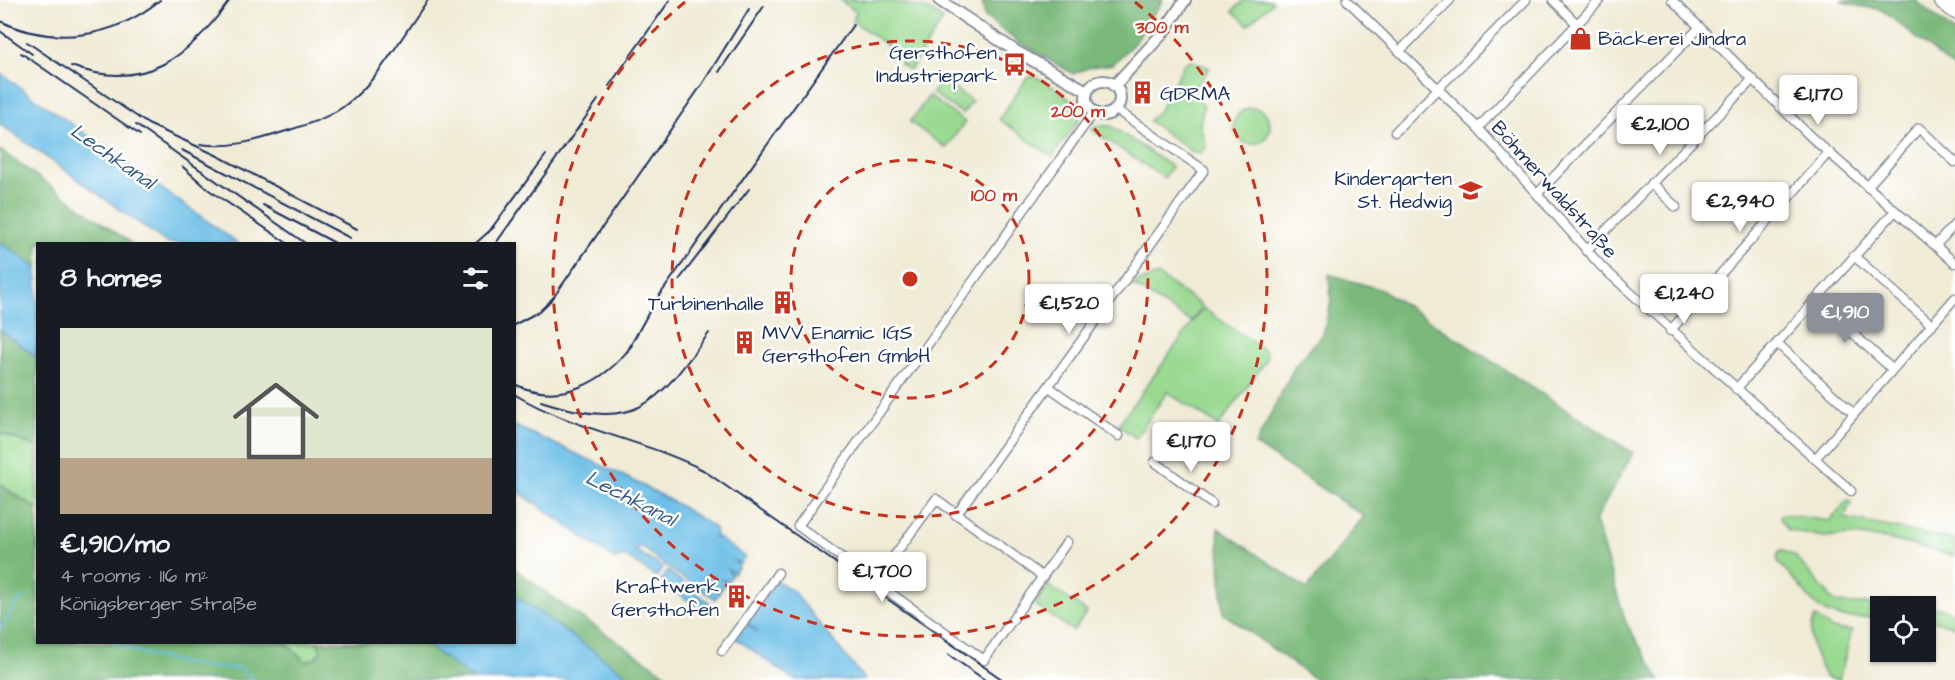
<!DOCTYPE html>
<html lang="en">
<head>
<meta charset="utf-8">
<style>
	:root { --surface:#171b24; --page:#242831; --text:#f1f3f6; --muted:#9ea1a6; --accent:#8c9099 }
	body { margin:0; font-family:"Architects Daughter",sans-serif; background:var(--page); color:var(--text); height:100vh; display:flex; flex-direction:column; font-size:22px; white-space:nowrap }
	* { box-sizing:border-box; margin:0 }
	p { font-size:20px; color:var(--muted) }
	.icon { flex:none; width:33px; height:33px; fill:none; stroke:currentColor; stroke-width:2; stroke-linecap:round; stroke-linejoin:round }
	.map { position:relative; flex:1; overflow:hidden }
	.sheet { position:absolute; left:36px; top:242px; width:480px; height:402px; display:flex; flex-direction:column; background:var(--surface); border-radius:0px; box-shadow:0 2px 4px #0004 }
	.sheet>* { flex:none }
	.fabs { position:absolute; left:1870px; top:596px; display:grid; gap:12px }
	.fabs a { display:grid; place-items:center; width:66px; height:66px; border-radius:0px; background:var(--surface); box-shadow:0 2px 4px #0004; font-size:30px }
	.price { position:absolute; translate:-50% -51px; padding:0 14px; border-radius:6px; background:#fff; color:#222; font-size:20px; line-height:39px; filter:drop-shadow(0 2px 3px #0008) }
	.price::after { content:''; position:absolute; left:50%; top:36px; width:18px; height:14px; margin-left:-9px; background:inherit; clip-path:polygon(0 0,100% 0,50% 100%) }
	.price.active { background:var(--accent); color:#fff }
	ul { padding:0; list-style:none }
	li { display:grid; align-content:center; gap:12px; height:318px; padding:0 24px }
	li span { display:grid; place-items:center; height:186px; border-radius:0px; color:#555 }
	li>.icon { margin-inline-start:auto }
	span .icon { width:108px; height:108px; fill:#fffc; stroke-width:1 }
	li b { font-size:26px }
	h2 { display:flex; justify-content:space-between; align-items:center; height:72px; padding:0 24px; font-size:26px }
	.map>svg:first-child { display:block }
</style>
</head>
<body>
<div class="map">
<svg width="1955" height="680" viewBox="0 0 1955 680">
	<rect width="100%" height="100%" fill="#fff"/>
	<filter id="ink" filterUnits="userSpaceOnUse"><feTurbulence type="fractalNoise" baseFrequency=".0167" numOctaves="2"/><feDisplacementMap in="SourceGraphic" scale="12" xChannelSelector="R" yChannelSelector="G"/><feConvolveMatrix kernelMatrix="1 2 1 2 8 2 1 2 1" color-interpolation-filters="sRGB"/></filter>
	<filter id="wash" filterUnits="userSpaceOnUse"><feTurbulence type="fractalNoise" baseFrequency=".008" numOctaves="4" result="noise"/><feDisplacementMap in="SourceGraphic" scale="24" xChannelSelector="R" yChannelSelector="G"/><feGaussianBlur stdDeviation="1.35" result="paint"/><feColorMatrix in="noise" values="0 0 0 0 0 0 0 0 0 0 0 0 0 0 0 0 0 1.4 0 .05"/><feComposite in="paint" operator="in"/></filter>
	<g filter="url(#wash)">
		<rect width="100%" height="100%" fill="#f0ebd5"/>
		<path fill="#99d990" stroke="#5a8477" stroke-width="1.5" d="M 840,0 C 872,0 924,0 943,20 L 910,70 L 900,64 L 900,55 L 853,21 L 856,12 Z
			M 1244,0 L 1271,0 L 1273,2 L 1248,25 L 1233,11 Z
			M 1190,60 L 1210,68 L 1191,94 L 1204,105 L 1200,124 L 1206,148 L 1200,153 L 1191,151 L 1149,121 L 1160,109 L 1184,64 Z
			M 1033,75 C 1054,88 1074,94 1079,120 L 1052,157 L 999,119 L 1027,78 Z
			M 941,80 L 972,101 L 963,114 L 932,93 Z
			M 929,96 L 965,122 L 946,148 L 910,122 Z
			M1234 126a18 18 0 1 1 36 0a18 18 0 1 1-36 0Z
			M 1096,125 L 1111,126 L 1172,167 L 1164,178 L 1092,130 Z
			M 1158,275 L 1202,306 L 1191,322 L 1131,284 Z
			M 1203,308 L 1261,348 L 1266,352 L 1267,359 L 1219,426 L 1167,392 L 1136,438 L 1118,425 Z
			M 0,433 L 37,447 L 37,509 L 0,485 Z
			M 1848,500 L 1851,503 L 1844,518 L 1955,540 L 1955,556 L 1888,539 L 1849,535 L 1823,537 L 1788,530 L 1780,518 L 1782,514 L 1829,521 Z
			M 1781,550 L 1795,556 L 1835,602 C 1849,606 1866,603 1881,603 C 1905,602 1933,604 1955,614 L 1955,627 L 1926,618 L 1926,606 L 1881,606 L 1881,616 C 1813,624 1820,605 1778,562 L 1777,556 Z
			M 1048,585 L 1087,612 L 1073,631 L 1035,605 Z
			M 1815,617 L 1832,629 L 1852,631 L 1839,680 L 1826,678 C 1816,658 1805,639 1815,617 Z
			M 285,642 L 317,642 L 321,650 L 316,658 L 306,662 Z"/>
		<path fill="#7ab97a" stroke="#4a746c" stroke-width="1.5" d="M 1163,0 L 1134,43 L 1113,64 L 1090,67 L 1073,74 L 1017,41 L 985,17 L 982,1 Z
			M 1841,0 L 1915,0 L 1955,33 L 1955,69 L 1882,10 L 1848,4 Z
			M 0,150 L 131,243 L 38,243 L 37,268 L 0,242 Z
			M 1329,274 L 1382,290 L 1633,453 L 1595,521 L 1626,623 L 1660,680 L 1316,680 L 1223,613 L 1218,528 L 1307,589 L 1364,516 L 1255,445 L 1295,366 L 1323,334 L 1331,302 Z
			M 0,330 L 37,357 L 37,447 L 0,433 Z
			M 0,485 L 37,509 L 38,642 L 285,642 L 306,662 L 316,658 L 321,650 L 317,642 L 423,642 L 474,680 L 0,680 Z
			M 514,568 L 557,601 L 675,680 L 634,680 L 515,596 Z"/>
		<path fill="#69bde6" stroke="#4276a2" stroke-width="1.5" d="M 0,73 L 238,243 L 167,243 L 0,124 Z
			M 0,242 L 37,268 L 37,357 L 0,330 Z
			M 515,426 C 583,457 653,486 715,528 L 716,535 L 713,539 L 717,537 L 745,557 L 740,564 L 733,560 L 739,566 L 734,573 L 727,569 L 732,575 L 728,581 L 721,578 L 726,583 L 721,590 L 715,587 L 720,592 L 715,599 L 664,565 L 641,546 L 635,550 L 663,568 L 656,577 L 625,556 L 614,559 L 515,489 Z
			M 668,571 L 711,604 L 705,613 L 661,581 Z
			M 776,580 L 793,591 L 865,680 L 794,680 L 734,637 L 744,623 L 759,632 L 746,622 L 766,598 L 765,595 L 772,589 Z
			M 515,596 L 634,680 L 474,680 L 423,642 L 514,642 Z"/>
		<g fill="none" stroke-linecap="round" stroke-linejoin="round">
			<path stroke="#69bde6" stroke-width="2" d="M 0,629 L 16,604 L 25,596
				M 113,642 C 139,655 210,671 239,668 L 254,680"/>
		</g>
	</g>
	<g filter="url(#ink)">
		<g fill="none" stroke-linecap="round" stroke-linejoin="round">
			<defs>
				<path id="street" d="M 1347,0 L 1478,128 L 1602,267 L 1851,491
					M 1553,0 L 1577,24
					M 1672,0 L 1811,137 L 1955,263
					M 1400,51 L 1450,0
					M 1478,128 L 1600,0
					M 1395,132 L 1526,0
					M 1651,183 L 1676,207
					M 1867,187 L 1919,128 L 1955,162
					M 1537,194 L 1700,27
					M 1936,245 L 1955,224
					M 1586,251 L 1753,79
					M 1854,256 L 1932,325
					M 1816,300 L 1892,369
					M 1670,331 L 1829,152
					M 1777,343 L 1853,413
					M 1049,387 L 1119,436
					M 1736,389 L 1895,211
					M 1815,459 L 1955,298
					M 1155,462 L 1212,504
					M 956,515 L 1204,170 L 1115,109
					M 1043,577 L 936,499 L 875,582 L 984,660 L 1067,542
					M 875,582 L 798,526 L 1094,112
					M 743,623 L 778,573
					M 722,651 L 741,625"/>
				<path id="secondary" d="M 939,0 L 1014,50 L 1087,91
					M1086 98a17 17 0 1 1 34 0a17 17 0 1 1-34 0Z
					M 1114,86 L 1162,34 L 1185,0"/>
				<path id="highway" d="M 1941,0 L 1955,11"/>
			</defs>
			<use href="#street" stroke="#868d9a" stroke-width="11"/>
			<use href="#secondary" stroke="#868d9a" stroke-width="14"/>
			<use href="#highway" stroke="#868d9a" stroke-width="18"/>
			<use href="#street" stroke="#fff" stroke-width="8"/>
			<use href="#secondary" stroke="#fff" stroke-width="10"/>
			<use href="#highway" stroke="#fff" stroke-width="15"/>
			<path stroke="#1b2f5e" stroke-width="2" d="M 0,21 C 54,47 114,38 160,0
				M 0,31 L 32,54
				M 27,42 L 148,124 L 216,155 L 357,229
				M 21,53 L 140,135
				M 71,66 C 144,93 189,57 230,0
				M 719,72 L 764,6
				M 609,86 L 670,0
				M 136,125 L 305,243
				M 200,144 C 228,148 253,142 280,133 C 302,126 324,120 343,107 C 379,81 402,35 428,0
				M 182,150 L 350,238
				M 183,167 L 209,190 L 287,243
				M 263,205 L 335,243
				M 488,233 L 546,155
				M 476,243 L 494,227
				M 496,243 L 598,100
				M 679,280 L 749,189
				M 514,325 L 540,311 L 553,298 L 703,83 L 749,9
				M 627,352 L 654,303 L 853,25
				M 514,358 L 517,359
				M 514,384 C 560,406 604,383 632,345
				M 514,394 C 573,430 642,439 703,470 L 1003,680
				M 541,401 C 636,432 655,407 709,333
				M 949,655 L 985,680"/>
		</g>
	</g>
	<g fill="none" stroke="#c8321e" stroke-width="3" stroke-dasharray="10 8">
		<circle cx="910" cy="279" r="119"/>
		<circle cx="910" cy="279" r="238"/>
		<path d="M1135 2A357 357 0 1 1 685 2"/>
	</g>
	<defs>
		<symbol id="shop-bare" viewBox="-9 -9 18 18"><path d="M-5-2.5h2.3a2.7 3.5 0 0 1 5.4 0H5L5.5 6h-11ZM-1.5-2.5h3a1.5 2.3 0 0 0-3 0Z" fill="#c8321e" stroke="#fff" stroke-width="2.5" paint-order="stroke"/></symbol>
		<symbol id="bus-bare" viewBox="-9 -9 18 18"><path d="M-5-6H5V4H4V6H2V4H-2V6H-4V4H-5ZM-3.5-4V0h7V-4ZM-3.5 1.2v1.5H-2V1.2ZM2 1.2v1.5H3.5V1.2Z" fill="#c8321e" stroke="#fff" stroke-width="2.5" paint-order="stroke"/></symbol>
		<symbol id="building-bare" viewBox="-9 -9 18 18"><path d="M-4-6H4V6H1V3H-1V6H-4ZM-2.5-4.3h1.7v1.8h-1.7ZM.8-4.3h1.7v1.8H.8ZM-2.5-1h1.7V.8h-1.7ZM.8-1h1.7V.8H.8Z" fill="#c8321e" stroke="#fff" stroke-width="2.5" paint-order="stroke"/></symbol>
		<symbol id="school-bare" viewBox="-9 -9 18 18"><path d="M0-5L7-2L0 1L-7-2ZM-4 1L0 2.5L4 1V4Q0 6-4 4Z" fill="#c8321e" stroke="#fff" stroke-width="2.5" paint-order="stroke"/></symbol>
	</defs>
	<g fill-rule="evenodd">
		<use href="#shop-bare" x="1564" y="22" width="33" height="33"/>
		<use href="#bus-bare" x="998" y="48" width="33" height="33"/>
		<use href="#building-bare" x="1126" y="76" width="33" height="33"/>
		<use href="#school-bare" x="1454" y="174" width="33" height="33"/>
		<use href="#building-bare" x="766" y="286" width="33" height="33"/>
		<use href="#building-bare" x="728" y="326" width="33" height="33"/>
		<use href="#building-bare" x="720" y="580" width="33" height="33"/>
	</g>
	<g text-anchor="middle" stroke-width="5" stroke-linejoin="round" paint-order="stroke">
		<g font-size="20" fill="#1b2f5e" stroke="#fff" text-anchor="end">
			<text x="1598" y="45" text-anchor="start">Bäckerei Jindra</text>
			<text x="997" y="59">Gersthofen<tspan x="997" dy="23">Industriepark</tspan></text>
			<text x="1160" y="100" text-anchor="start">GDRMA</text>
			<text x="1452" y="185">Kindergarten<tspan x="1452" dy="23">St. Hedwig</tspan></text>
			<text x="764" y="310">Turbinenhalle</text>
			<text x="762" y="339" text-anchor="start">MVV Enamic IGS<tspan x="762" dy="23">Gersthofen GmbH</tspan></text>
			<text x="719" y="593">Kraftwerk<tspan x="719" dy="23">Gersthofen</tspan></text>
		</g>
		<g font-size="20" fill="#1b2f5e" stroke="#fff">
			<text transform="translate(1555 189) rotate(48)" y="7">Böhmerwaldstraße</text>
		</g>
		<g font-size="21" font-style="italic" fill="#325a87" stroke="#fff">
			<text transform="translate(113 156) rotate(35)" y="7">Lechkanal</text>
			<text transform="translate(631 498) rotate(27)" y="7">Lechkanal</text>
		</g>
	</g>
	<circle cx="910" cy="279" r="9" fill="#c8321e" stroke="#fff" stroke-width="3"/>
	<g font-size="18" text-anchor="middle" font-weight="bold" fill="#c8321e" stroke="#fff" stroke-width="5" stroke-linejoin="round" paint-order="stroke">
		<text x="1162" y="33">300 m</text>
		<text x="1078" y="117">200 m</text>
		<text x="994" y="201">100 m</text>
	</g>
</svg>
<div class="fabs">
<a><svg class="icon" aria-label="locate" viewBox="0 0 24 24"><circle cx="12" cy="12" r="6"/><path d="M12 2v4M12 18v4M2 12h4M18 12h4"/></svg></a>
</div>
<b class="price" style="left:1818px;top:126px">€1,170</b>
<b class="price" style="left:1660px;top:156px">€2,100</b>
<b class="price" style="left:1740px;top:233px">€2,940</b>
<b class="price" style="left:1684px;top:325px">€1,240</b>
<b class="price" style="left:1069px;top:335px">€1,520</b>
<b class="price active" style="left:1845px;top:344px">€1,910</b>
<b class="price" style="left:1191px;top:473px">€1,170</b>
<b class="price" style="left:882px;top:603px">€1,700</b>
<section class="sheet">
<h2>8 homes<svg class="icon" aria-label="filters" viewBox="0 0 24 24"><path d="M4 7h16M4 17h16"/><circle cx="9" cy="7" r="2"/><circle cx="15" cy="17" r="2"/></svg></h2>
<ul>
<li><span style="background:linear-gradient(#dfe7d0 70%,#b9a48a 0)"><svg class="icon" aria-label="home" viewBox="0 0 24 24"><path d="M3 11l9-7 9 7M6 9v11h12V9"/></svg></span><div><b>€1,910/mo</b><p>4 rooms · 116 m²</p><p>Königsberger Straße</p></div></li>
</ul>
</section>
</div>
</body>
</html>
